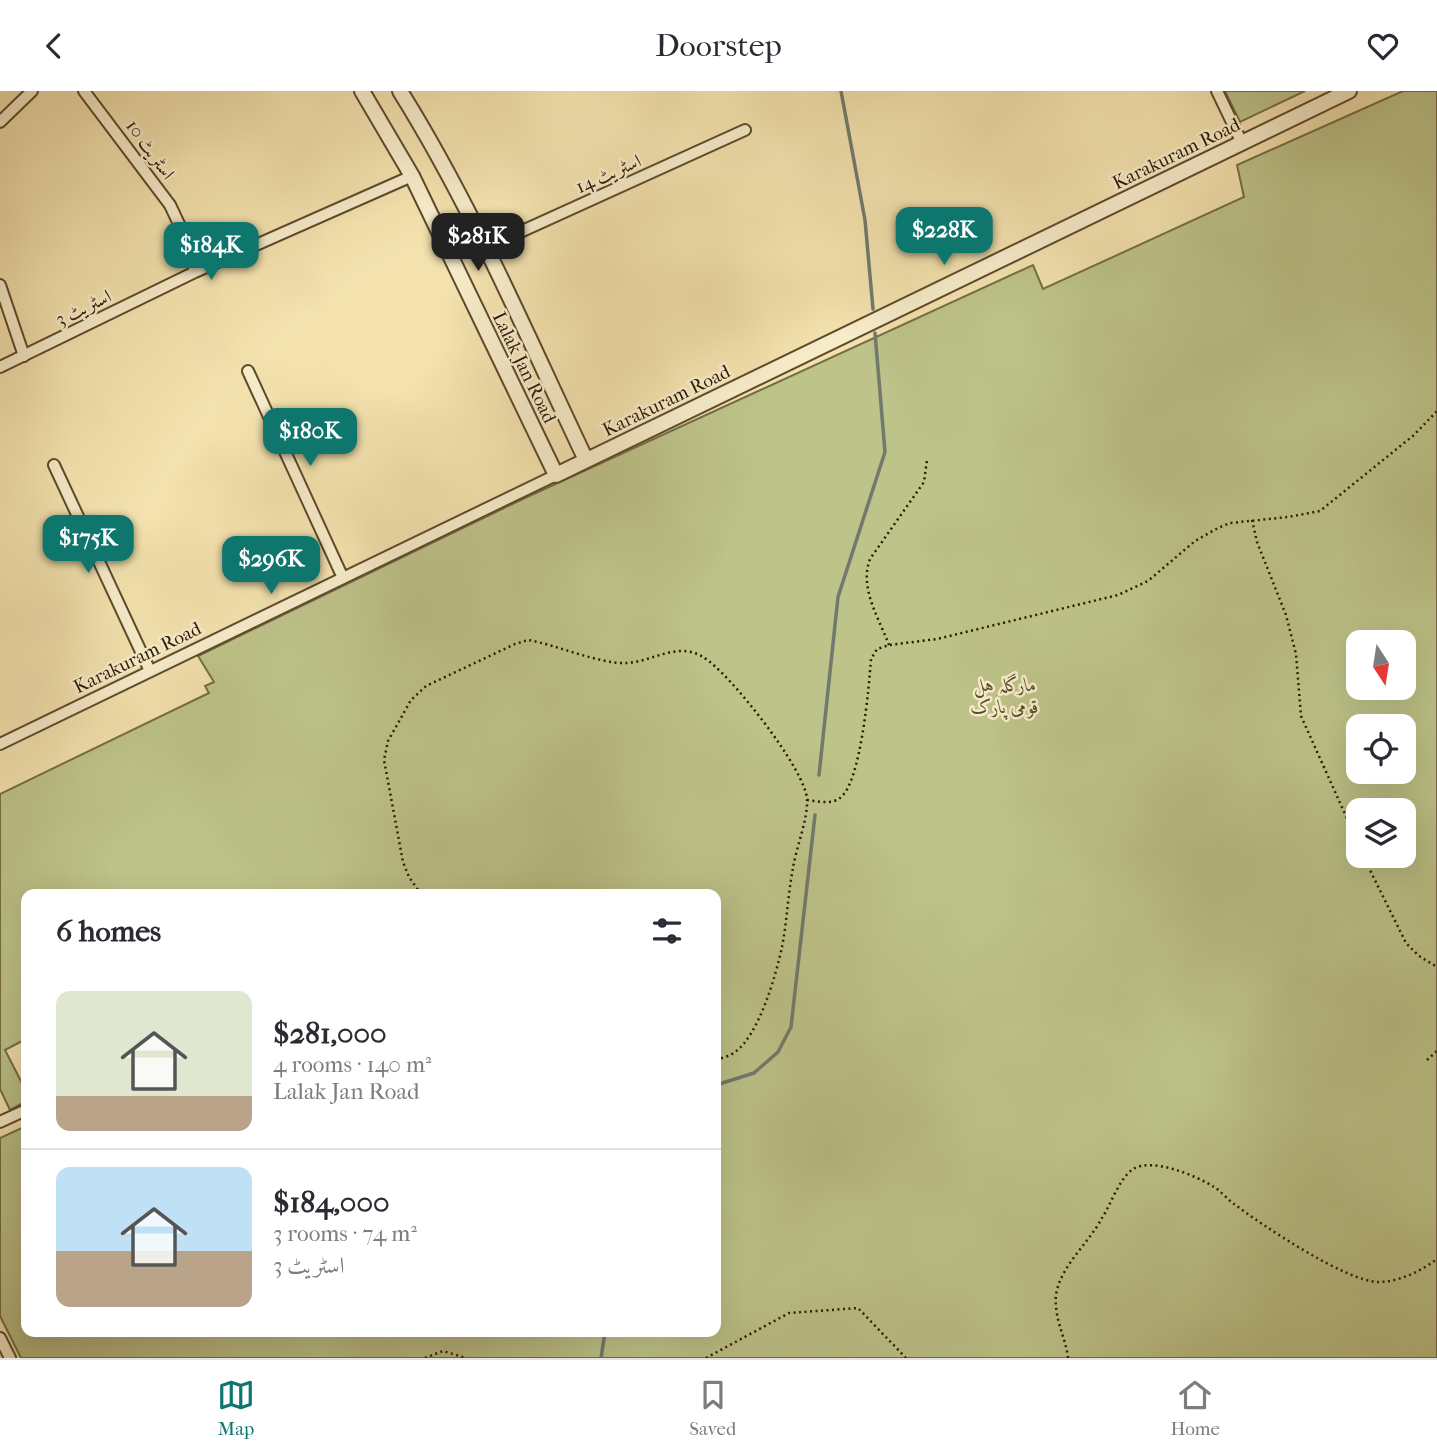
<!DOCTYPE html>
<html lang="en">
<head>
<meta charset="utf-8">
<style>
	:root { --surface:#fff; --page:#f2f2f3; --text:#2b2b33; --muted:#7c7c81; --line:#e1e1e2; --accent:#0f766e }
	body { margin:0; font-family:"IM FELL French Canon",Amiri,serif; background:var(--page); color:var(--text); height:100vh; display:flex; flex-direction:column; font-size:26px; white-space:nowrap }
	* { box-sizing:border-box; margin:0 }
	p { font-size:23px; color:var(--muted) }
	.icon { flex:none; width:38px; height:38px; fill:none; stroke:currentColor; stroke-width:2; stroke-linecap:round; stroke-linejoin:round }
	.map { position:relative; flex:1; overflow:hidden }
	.panel { position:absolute; left:21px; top:798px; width:700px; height:448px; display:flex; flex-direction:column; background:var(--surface); border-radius:14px; box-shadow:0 7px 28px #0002 }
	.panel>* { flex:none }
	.needle { width:46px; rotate:168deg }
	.fabs { position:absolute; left:1346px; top:539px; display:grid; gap:14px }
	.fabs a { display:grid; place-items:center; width:70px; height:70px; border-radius:14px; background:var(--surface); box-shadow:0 7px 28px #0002; font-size:35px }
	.price { position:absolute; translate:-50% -60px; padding:0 16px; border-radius:14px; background:var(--accent); color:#fff; font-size:23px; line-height:46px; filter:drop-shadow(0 2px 4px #0008) }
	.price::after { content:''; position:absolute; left:50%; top:42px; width:21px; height:16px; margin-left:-10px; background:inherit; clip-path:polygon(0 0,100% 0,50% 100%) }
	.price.active { background:#222; color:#fff }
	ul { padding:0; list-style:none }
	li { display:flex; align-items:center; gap:21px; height:175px; padding:0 35px }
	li+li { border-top:2px solid var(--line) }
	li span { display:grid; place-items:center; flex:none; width:196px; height:140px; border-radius:14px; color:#555 }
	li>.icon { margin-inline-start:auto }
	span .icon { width:84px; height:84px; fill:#fffc; stroke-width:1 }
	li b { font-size:30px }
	h2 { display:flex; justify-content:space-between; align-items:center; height:84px; padding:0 35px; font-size:30px }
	header { display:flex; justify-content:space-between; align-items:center; height:91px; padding:0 35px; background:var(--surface); font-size:32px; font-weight:600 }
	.tabs { display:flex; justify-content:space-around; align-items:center; height:98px; border-top:2px solid var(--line); background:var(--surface); font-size:19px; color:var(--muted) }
	.tabs a { display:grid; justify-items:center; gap:4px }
	.tabs .active { color:var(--accent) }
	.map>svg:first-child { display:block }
</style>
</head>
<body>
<header><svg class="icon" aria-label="back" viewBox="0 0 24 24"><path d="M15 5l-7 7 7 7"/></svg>Doorstep<svg class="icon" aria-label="heart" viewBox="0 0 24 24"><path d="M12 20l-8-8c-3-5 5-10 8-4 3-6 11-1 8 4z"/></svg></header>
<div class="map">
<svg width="1437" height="1267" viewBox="0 0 1437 1267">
	<rect width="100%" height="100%" fill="#f3e2ae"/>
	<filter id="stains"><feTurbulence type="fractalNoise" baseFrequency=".00286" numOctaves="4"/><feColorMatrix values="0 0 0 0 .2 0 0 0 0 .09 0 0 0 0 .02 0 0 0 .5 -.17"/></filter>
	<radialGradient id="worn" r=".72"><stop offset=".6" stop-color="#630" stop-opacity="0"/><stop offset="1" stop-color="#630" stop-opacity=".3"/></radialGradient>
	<path fill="#bdc389" stroke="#746e44" stroke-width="2" fill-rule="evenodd" d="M 1225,0 L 1305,0 L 1240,31 Z
		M 1403,0 L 1437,0 L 1437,1267 L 21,1267 L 0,1225 L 0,1047 L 26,1035 L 26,1241 L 716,1241 L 716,803 L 26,803 L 26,948 L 5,959 L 26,1000 L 26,1010 L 10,1019 L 0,998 L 0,703 L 209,602 L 205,595 L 214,591 L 198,565 L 525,407 L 1033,174 L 1043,198 L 1244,106 L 1237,74 ZM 1404,551 L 1404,597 L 1358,597 L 1358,551 ZM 1404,635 L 1404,681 L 1358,681 L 1358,635 ZM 1358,719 L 1404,719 L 1404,765 L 1358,765 Z"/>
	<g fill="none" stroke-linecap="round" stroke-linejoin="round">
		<path stroke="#717a6d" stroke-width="3.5" d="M 841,0 L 865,129 L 873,218
			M 819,684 L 838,506 L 885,361 L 875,242
			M 716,994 L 754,982 L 778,961 L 791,936 L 815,724
			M 601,1267 L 605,1241"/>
		<defs>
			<path id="minor" d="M 84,0 L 170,114 L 187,150 L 195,181
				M 1217,0 L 1242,52
				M 0,31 L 32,0
				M 485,157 L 745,39
				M 0,194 L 24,265
				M 0,276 L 195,181 L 412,85
				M 248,280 L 343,487
				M 54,374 L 150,580
				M 0,653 L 556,384
				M 0,1031 L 26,1019
				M 0,1247 L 10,1267"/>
			<path id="tertiary" d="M 362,0 L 412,85 L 556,384 L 1349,0
				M 400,0 C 473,117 527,245 586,369"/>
		</defs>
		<use href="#minor" stroke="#5e4a2c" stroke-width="14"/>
		<use href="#tertiary" stroke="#5e4a2c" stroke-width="18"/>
		<path stroke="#2c1800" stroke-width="2.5" stroke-dasharray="2 3.5" stroke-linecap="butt" d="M 1252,429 L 1257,451 L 1286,524 L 1296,563 L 1301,625 L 1358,752
			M 889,554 C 879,527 859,497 870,468 L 924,391 L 927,369
			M 807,709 C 817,710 831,714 840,707 C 861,692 869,595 871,568 L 877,558 L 889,554 L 937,548 L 1118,504 L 1148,490 L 1195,450 L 1218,437 L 1230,432 L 1288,426 L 1320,420 L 1414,344 L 1437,320
			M 1363,765 L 1406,852 L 1419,865 L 1437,876
			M 421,803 L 409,786 L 403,771 L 384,669 L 388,650 L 411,609 L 426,595 L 515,553 L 528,549 C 557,554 599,573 626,572 C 653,571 676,550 703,566 C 728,580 807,680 807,709 C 808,728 796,757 793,777 C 788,803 787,830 782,856 C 776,884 759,944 735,961 C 730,965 722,967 716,969
			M 1427,969 L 1437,960
			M 425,1267 L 443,1260 L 466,1267
			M 706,1267 L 789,1222 L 858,1217 L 906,1267
			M 1068,1267 C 1066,1249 1057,1233 1056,1215 C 1052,1182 1088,1154 1102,1127 C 1111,1113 1119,1088 1133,1078 C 1152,1066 1197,1085 1214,1096 C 1221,1100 1227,1108 1234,1113 C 1262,1134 1345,1190 1378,1191 C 1399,1191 1421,1180 1437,1168"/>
		<use href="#minor" stroke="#f7ecca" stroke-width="10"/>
		<use href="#tertiary" stroke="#f7ecca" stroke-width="14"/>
	</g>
	<g text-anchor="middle" stroke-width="5" stroke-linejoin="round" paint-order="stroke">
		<g font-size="19" fill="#2c1800" stroke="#f7ecca">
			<text transform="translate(151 58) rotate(54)" y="7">اسٹریٹ 10</text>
			<text transform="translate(1176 62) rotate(-26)" y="7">Karakuram Road</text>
			<text transform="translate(608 82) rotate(-24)" y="7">اسٹریٹ 14</text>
			<text transform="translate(83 216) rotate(-26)" y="7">اسٹریٹ 3</text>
			<text transform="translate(525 276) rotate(64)" y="7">Lalak Jan Road</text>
			<text transform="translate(666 309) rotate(-26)" y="7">Karakuram Road</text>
			<text transform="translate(137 566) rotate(-26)" y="7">Karakuram Road</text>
		</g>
		<g font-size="19" font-style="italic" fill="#584b29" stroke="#f7ecca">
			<text x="1005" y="600">مارگلہ ہل<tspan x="1005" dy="22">قومی پارک</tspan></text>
		</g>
	</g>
	<rect width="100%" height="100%" filter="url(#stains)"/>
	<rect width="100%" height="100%" fill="url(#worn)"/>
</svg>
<div class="fabs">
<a><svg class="needle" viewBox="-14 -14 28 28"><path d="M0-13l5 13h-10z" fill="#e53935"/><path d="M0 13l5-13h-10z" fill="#7c7c81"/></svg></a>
<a><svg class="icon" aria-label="locate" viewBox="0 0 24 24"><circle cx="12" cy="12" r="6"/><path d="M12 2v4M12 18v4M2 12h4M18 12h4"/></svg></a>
<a><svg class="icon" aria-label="layers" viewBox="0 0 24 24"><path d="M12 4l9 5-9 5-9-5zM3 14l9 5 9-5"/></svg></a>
</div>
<b class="price" style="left:944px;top:176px">$228K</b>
<b class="price active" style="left:478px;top:182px">$281K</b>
<b class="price" style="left:211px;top:191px">$184K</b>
<b class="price" style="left:310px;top:377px">$180K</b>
<b class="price" style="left:88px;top:484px">$175K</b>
<b class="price" style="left:271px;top:505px">$296K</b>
<section class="panel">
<h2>6 homes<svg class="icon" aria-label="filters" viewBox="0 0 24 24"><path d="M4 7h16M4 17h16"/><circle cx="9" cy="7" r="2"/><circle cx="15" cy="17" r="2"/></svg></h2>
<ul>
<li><span style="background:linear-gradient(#dfe7d0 75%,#b9a48a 0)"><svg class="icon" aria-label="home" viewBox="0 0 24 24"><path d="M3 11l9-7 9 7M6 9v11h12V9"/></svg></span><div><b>$281,000</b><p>4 rooms · 140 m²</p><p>Lalak Jan Road</p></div></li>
<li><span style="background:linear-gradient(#bfe0f5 60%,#b9a48a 0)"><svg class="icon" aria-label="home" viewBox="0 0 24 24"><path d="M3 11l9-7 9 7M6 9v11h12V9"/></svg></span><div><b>$184,000</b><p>3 rooms · 74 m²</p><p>اسٹریٹ 3</p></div></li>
</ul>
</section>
</div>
<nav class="tabs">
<a class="active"><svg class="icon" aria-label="map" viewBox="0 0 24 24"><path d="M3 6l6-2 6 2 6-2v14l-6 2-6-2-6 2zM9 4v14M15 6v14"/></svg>Map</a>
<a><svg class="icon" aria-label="saved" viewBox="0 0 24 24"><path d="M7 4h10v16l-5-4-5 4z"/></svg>Saved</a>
<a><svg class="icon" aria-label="home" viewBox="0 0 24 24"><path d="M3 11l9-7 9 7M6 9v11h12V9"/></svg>Home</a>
</nav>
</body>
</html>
